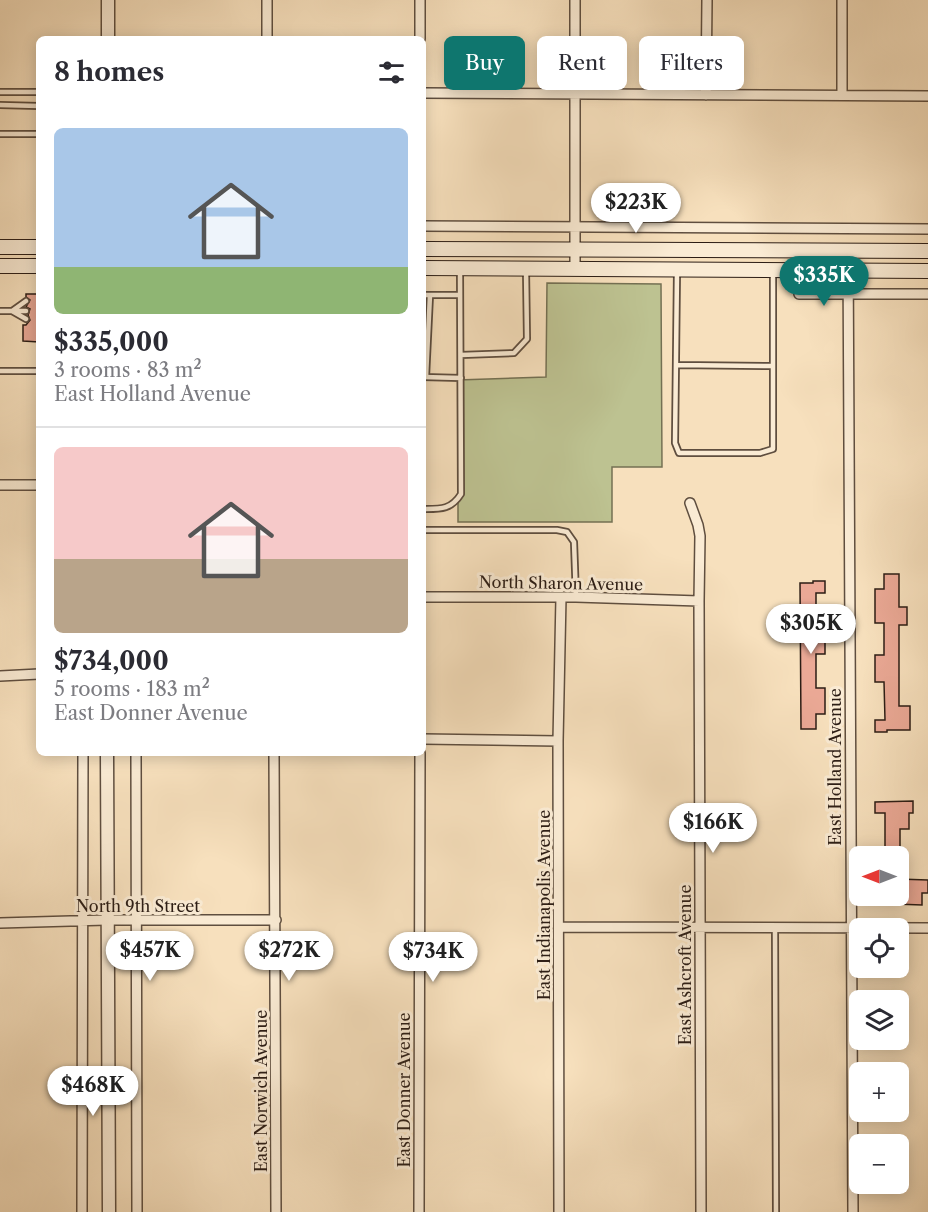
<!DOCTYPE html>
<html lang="en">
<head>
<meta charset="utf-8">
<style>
	:root { --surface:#fff; --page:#f7f7f7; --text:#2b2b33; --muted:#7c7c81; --line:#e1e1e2; --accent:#0f766e }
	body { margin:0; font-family:"Libre Caslon Text",serif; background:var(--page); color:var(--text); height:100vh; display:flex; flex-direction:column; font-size:22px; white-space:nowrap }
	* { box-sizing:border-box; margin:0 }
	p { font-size:20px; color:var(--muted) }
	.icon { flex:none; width:33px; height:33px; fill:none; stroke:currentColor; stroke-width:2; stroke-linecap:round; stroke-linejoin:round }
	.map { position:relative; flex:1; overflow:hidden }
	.sheet { position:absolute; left:36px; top:36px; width:390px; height:720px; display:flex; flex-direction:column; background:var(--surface); border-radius:9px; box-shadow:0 3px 15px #0003 }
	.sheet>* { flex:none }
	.guide { position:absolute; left:444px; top:36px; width:393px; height:54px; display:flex; gap:12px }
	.needle { width:39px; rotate:270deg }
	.controls { position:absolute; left:849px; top:846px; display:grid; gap:12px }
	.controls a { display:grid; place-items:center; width:60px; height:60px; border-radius:9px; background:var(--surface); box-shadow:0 3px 15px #0003; font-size:30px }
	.price { position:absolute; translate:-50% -51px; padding:0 14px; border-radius:21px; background:#fff; color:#222; font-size:20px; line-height:39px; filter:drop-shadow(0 2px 3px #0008) }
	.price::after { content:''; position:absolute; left:50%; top:36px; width:18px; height:14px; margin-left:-9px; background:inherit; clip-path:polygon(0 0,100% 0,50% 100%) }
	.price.on { background:var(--accent); color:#fff }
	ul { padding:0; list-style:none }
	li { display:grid; align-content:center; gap:12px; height:318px; padding:0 18px }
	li+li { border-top:2px solid var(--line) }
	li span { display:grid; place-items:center; height:186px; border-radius:9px; color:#555 }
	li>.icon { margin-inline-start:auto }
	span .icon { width:108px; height:108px; fill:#fffc; stroke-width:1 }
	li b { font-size:26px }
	h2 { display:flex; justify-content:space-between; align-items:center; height:72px; padding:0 18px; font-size:26px }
	.chip { padding:0 21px; border-radius:9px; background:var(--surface); box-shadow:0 3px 15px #0003; font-size:21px; line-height:54px }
	.chip.on { background:var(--accent); color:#fff }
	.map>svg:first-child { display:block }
</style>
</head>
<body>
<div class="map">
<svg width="928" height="1212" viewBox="0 0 928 1212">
	<rect width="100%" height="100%" fill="#f7e0bd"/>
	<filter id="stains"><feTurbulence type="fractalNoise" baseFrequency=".00333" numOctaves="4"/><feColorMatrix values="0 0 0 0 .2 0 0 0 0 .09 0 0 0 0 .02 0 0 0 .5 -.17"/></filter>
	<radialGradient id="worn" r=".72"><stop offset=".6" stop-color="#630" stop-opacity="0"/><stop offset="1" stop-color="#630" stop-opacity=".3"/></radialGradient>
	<path fill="#bdc291" stroke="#747053" stroke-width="1.5" d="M 547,283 L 661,284 L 662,467 L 612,467 L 612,522 L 458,522 L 458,380 L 546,377 Z"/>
	<path fill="#eba996" stroke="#2c1d15" stroke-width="1.5" d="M 26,294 L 39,294 L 39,342 L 23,341 L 23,325 L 26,325 L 30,320 L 28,315 L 30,309 L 26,307 L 30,300 L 26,297 Z
		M 884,574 L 899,574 L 899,607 L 907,607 L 907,625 L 899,625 L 899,706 L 910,706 L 910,730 L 887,730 L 887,732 L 875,732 L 875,720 L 885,720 L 884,682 L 875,682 L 875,655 L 884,655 L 884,623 L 875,623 L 875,589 L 884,589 Z
		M 813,581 L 825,581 L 825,593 L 816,593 L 816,627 L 825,627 L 825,654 L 816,654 L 816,688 L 825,688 L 825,714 L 816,714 L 816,729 L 801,729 L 800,583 L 813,583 Z
		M 913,801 L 913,813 L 909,813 L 909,829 L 900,829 L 900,856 L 885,856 L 885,813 L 875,813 L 875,802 Z
		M 898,879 L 928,880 L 928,893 L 922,893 L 922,905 L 895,904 L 895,896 L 898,896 Z"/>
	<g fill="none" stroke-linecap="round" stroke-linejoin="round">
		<defs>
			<path id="service" d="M 0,92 L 39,92
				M 0,105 L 39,106
				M 0,134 L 39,134
				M 677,272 L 675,443 L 679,453 L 760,453 L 773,449 L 773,271
				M 423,295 L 460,295
				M 0,311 L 12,311 L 26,301
				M 26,319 L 12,311 L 26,311
				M 461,355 L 514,353 L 527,339 L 526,270
				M 676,365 L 773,366
				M 0,371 L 39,371
				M 423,377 L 461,378
				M 426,377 L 430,295
				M 423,509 C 440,509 451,510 461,494 L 460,271
				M 423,530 L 557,530 L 567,532 L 574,542 L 576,597
				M 775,929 L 776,1212"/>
			<path id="minor" d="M 267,39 L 267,0
				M 420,39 L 420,0
				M 423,93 L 928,96
				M 706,95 L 707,0
				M 842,95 L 842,0
				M 423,226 L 928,229
				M 848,251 L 853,1212
				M 575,269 L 575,0
				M 799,294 L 928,294
				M 0,485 L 39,485
				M 690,503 L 698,525 L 700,536 L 699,601 L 701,1212
				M 423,597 L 576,597 L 699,601
				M 0,676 L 39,674
				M 423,739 L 558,741
				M 136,753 L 137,1212
				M 274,753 L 276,1212
				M 0,923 L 106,920 L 276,920
				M 560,927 L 928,928
				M 82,1212 L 83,753
				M 419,1212 L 420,753
				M 559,1212 L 558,741 L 561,597"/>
			<path id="tertiary" d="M 108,39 L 108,0
				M 107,753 L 109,1212"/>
			<path id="secondary" d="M 0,247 L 39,247
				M 423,249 L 928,251
				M 0,266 L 39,266
				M 423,268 L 928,271"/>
		</defs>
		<use href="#service" stroke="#5f4e3f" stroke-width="8"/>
		<use href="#minor" stroke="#5f4e3f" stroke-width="12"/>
		<use href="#tertiary" stroke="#5f4e3f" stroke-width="15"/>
		<use href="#secondary" stroke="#2c1d15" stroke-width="16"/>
		<use href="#service" stroke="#faebd4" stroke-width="4.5"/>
		<use href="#minor" stroke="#faebd4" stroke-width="9"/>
		<use href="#tertiary" stroke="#faebd4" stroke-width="12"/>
		<use href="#secondary" stroke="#faebd4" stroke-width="14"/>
	</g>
	<g text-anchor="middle" stroke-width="6" stroke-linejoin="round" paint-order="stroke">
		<g font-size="16" fill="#2c1d15" stroke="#faebd4">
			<text transform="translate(561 583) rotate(1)" y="6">North Sharon Avenue</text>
			<text transform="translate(835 767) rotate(-90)" y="6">East Holland Avenue</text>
			<text transform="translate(544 905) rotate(-90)" y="6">East Indianapolis Avenue</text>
			<text x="138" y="912">North 9th Street</text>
			<text transform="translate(685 965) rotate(-90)" y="6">East Ashcroft Avenue</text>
			<text transform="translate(404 1090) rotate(-90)" y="6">East Donner Avenue</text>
			<text transform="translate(261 1091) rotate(-90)" y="6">East Norwich Avenue</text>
		</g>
	</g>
	<rect width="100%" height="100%" filter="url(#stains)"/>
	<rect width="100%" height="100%" fill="url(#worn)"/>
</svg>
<div class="controls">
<a><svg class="needle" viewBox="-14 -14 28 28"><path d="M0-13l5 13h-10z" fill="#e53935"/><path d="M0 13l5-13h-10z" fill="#7c7c81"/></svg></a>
<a><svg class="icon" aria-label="locate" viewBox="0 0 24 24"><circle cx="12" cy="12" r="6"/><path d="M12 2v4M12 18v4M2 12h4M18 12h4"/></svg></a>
<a><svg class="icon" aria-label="layers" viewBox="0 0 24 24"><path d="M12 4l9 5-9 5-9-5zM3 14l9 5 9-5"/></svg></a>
<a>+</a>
<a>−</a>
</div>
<b class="price" style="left:636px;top:234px">$223K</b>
<b class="price on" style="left:824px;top:307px">$335K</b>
<b class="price" style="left:811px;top:655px">$305K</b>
<b class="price" style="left:713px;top:854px">$166K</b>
<b class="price" style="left:150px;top:982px">$457K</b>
<b class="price" style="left:289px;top:982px">$272K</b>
<b class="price" style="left:433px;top:983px">$734K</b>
<b class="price" style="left:93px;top:1117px">$468K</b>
<div class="guide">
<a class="chip on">Buy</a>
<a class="chip">Rent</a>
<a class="chip">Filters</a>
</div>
<section class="sheet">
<h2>8 homes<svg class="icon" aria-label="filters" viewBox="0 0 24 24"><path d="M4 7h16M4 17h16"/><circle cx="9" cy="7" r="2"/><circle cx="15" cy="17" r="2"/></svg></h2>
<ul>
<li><span style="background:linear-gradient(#a9c7e8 75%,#8fb573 0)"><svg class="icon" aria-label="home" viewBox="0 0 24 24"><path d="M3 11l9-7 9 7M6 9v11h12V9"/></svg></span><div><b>$335,000</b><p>3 rooms · 83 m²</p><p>East Holland Avenue</p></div></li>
<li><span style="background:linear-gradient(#f6c9c9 60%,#b9a48a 0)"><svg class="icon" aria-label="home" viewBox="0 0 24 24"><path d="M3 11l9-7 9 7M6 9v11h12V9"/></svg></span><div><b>$734,000</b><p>5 rooms · 183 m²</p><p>East Donner Avenue</p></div></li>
</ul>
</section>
</div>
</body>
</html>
